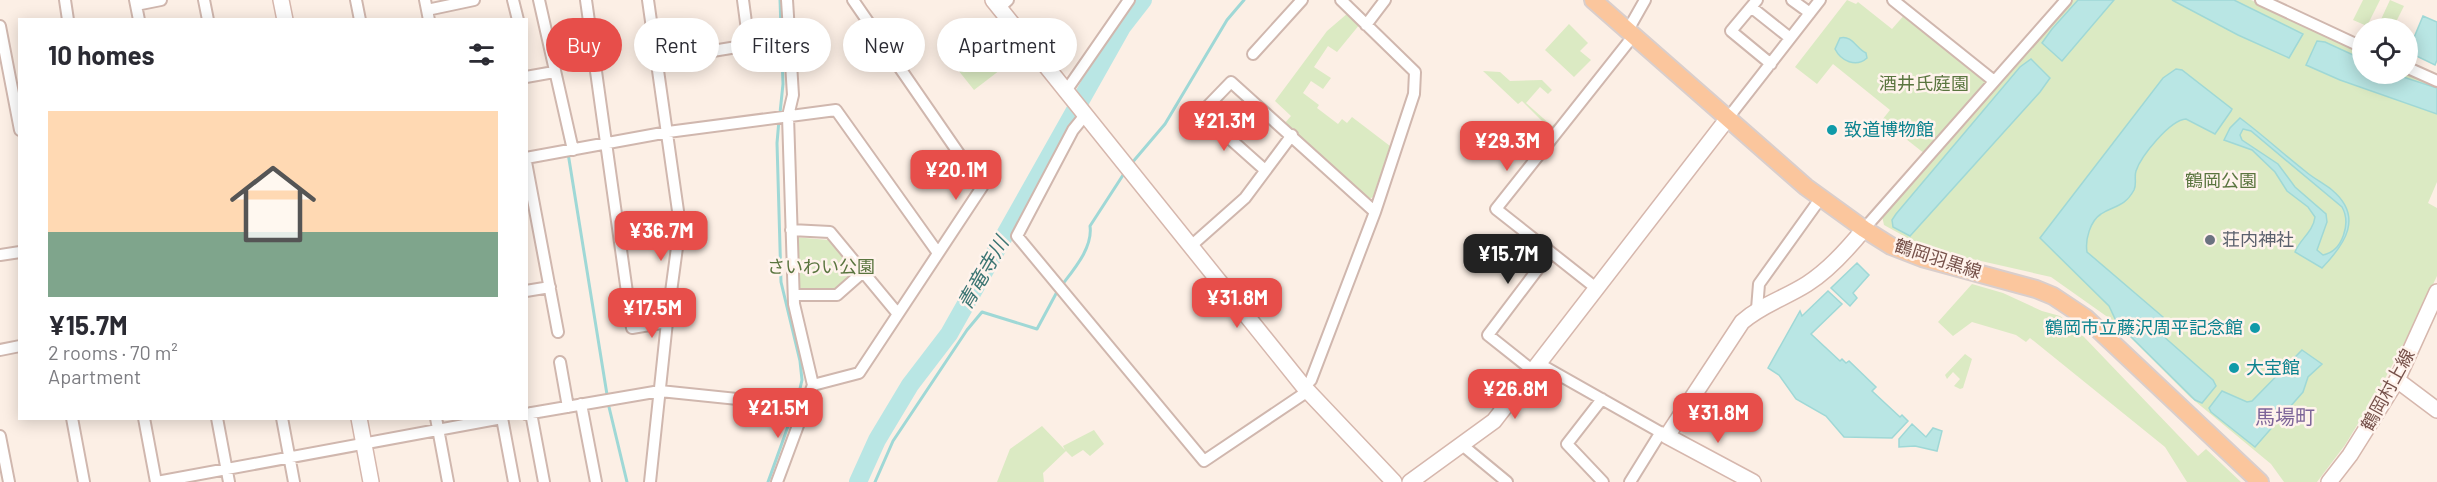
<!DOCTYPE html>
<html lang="en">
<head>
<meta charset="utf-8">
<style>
	:root { --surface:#fff; --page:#f2f2f3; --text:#2b2b33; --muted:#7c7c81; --line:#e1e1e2; --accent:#e74e4a }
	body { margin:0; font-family:Barlow,"Noto Sans JP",sans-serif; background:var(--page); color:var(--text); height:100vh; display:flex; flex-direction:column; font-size:22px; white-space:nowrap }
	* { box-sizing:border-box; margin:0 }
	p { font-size:20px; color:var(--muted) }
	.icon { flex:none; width:33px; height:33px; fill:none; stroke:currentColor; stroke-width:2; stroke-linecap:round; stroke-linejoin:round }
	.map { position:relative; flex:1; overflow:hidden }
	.details { position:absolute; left:18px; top:18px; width:510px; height:402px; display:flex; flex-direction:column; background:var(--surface); border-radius:0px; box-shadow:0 3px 15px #0003 }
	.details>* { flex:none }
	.top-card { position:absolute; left:546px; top:18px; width:570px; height:54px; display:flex; gap:12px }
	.controls { position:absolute; left:2352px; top:18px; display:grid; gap:12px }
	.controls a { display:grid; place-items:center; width:66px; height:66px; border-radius:50%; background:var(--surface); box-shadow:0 3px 15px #0003; font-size:30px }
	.price { position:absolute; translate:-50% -51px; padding:0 14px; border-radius:12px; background:var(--accent); color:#fff; font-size:20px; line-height:39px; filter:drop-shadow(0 2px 3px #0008) }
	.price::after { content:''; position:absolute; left:50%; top:36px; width:18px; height:14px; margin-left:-9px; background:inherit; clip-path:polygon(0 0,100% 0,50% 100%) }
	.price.active { background:#222; color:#fff }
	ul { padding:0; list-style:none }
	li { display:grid; align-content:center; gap:12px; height:318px; padding:0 30px }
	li+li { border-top:2px solid var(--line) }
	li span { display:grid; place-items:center; height:186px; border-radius:0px; color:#555 }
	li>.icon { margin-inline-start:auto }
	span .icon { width:108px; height:108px; fill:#fffc; stroke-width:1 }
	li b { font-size:26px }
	h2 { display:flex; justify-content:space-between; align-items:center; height:72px; padding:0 30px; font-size:26px }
	.pill { padding:0 21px; border-radius:27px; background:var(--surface); box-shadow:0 3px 15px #0003; font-size:21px; line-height:54px }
	.pill.active { background:var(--accent); color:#fff }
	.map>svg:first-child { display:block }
</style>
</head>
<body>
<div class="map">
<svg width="2437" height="482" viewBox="0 0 2437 482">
	<rect width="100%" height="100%" fill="#fcefe5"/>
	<path fill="#dbeac3" d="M 1847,0 L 1856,4 L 1858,2 L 1892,29 L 1906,13 L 1989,79 L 1925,154 L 1882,120 L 1890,110 L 1833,64 L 1817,84 L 1795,67 Z
		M 2073,0 L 2251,0 L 2362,52 L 2362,74 L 2408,73 L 2437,86 L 2437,182 L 2428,203 L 2437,208 L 2437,276 L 2411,330 L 2381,386 L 2345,445 L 2317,482 L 2284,482 L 2271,464 L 2190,397 L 2116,323 L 2051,277 L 1959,256 L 1913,241 L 1884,225 L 1882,216 Z
		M 2363,0 L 2380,0 L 2367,26 L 2353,20 Z
		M 2390,0 L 2404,6 L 2393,28 L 2377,28 Z
		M 1348,13 L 1360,24 L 1337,52 L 1328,46 L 1314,67 L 1331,78 L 1323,89 L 1311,81 L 1303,93 L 1319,105 L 1317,108 L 1338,124 L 1342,119 L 1347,123 L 1352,117 L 1390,146 L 1373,197 L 1369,199 L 1284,124 L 1291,116 L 1275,101 L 1327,31 Z
		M 1000,21 L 1025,51 L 974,90 L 950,60 Z
		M 1569,24 L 1588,43 L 1580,51 L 1591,60 L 1574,77 L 1545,50 Z
		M 1483,71 L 1500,72 L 1510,81 L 1542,80 L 1552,90 L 1548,94 L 1540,87 L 1526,103 L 1552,126 L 1557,122 L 1559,124 L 1553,132 L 1522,101 L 1518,104 Z
		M 794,237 L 828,240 L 857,271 L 835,291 L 798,291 Z
		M 1972,284 L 2003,293 L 2042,311 L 2060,316 L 2084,337 L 2198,456 L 2206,449 L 2241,482 L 2187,482 L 2165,447 L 2030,338 L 2026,342 L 2016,335 L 1972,322 L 1953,336 L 1938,322 Z
		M 1965,354 L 1972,359 L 1963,388 L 1960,389 L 1954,386 L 1960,379 L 1953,372 L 1947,379 L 1945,375 Z
		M 1042,426 L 1065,450 L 1063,446 L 1094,430 L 1104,444 L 1090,456 L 1083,450 L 1072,457 L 1066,451 L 1043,473 L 1044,482 L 997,482 L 1010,449 Z"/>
	<path fill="#b9e6e4" stroke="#9fd8d6" stroke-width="1.5" fill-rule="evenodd" d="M 2078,0 L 2114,0 L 2062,61 L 2042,43 L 2052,29 Z
		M 2172,0 L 2234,0 L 2303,34 L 2289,58 L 2238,35 Z
		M 2423,16 L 2437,22 L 2437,60 L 2435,65 L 2408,52 Z
		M 1840,38 C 1852,35 1856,48 1866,53 L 1867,58 C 1856,68 1841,61 1835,49 Z
		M 2317,41 L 2325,42 L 2362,59 L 2362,74 L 2394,74 L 2437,88 L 2437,114 L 2340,80 L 2306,65 Z
		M 2031,59 L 2050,78 L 2040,92 L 1910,236 L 1893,227 L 1892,220 L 1896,214 L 2020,67 Z
		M 2176,69 L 2182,70 L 2232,109 L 2231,111 L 2215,134 L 2186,119 C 2170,120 2141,156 2136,171 C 2134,177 2137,184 2134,190 C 2124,208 2114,205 2101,214 C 2090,221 2085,240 2087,252 L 2163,317 L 2154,328 L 2213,380 L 2216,386 L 2202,403 L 2195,400 L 2117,323 L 2109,306 L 2040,238 L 2163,78 Z
		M 2240,118 C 2263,135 2283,154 2305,171 C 2313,178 2323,183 2332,190 C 2364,217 2345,244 2322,268 L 2295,252 C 2300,239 2313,232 2315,217 L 2308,207 L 2287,191 L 2275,172 L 2252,150 L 2224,140 L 2230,128 ZM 2243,129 L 2251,131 L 2342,207 C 2351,223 2343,251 2323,255 L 2317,250 L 2327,222 L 2326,214 L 2295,187 L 2278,164 L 2242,140 L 2240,135 Z
		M 1857,263 L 1869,275 L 1853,293 L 1857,298 L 1850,306 L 1831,288 Z
		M 1828,291 L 1842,304 L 1811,334 L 1840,361 L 1842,359 L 1846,363 L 1849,361 L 1876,387 L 1872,391 L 1900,417 L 1902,415 L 1908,421 L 1892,438 L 1844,437 L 1826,416 L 1796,399 L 1779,375 L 1768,368 L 1800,311 L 1802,316 Z
		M 2302,350 L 2322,364 L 2308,377 L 2303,392 L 2255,447 L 2211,412 L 2209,408 L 2222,391 L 2247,402 L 2252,401 Z
		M 1912,424 L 1926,437 L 1933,428 L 1942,431 L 1937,451 L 1915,446 L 1899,447 L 1899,439 Z"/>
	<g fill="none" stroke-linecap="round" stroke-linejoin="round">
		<path stroke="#9fd8d6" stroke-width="3" d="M 780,113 L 783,84 L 780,0
			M 560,115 L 567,147
			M 779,120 L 777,143 L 781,282 L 800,361 L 802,380 L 797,401
			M 568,153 L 609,407 L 627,482
			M 1131,164 L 1165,124 L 1227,20 L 1244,0
			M 1062,285 C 1075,268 1093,247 1090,226 L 1125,172
			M 768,482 L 795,407
			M 875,482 L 893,441 L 967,330 L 982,312 L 1037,329 L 1058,290"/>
		<path stroke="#b9e6e4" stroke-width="18" d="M 858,482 L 877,440 L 910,385 L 949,334 L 1122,27 L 1143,0"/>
		<defs>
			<path id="street" d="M 65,0 L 68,20
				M 135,0 L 139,20
				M 204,0 L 208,20
				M 356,0 L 360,20
				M 425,0 L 429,20
				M 513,0 L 518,20
				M 539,0 L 573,150
				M 586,0 L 632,328 L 667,322
				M 648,0 L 680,225 L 667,322 L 650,482
				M 1757,0 L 1731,31 L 1771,64
				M 1792,0 L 1810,13
				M 1893,0 L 1994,81
				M 2261,0 L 2362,47
				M 136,5 L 161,0
				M 1751,7 L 1790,38
				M 999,8 L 1008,0
				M 427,10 L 474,0
				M 1366,25 L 1385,0
				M 0,26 L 20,130
				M 1628,30 L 1645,0
				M 1253,54 L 1302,0
				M 658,60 L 749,45 L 743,0
				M 2408,68 L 2437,81
				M 526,77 L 554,72
				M 1066,91 L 1129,0
				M 1086,114 L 1073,130 L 1017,236 L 1204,461 L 1308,391
				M 1728,118 L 1820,0
				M 526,158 L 668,132 L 836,110 L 938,253
				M 526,162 L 558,332
				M 1265,170 L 1201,113 L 1231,82 L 1375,212
				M 1864,229 L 2066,0
				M 791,230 L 830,232 L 898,314
				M 1192,245 L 1245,198 L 1292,135
				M 0,255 L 20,252
				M 1596,288 L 1496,209 L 1634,35
				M 526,291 L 550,287
				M 794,295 L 837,295 L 863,272
				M 1757,309 L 1759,284 L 1820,199
				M 0,350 L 20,346
				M 560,362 L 568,407
				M 1538,363 L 1667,436
				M 1532,370 L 1488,335 L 1550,253
				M 813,385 L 859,373 L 982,187 L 853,0
				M 1304,387 L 1311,380 L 1375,212 L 1414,94 L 1415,72 L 1341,0
				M 1602,399 L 1567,444 L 1603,482
				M 581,404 L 596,482
				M 531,413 L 544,482
				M 526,414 L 660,391 L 805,406
				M 72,418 L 84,482
				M 144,418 L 156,482
				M 217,418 L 229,482
				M 282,418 L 294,482
				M 436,418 L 448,482
				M 0,436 L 9,482
				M 1461,444 L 1507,482
				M 157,482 L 502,418 L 514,482
				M 777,482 L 813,385 L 794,304 L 788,116 L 793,95 L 787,0
				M 1630,482 L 1661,432"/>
			<path id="secondary" d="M 281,0 L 285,20
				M 993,0 L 1304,387 L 1394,482
				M 2397,380 L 2437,410
				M 359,418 L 371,482
				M 1410,482 L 1494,421 L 1728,118
				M 1753,482 L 1667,436 L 1742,322 C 1761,305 1785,298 1807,284 C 1829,270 1847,250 1864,229
				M 2329,482 L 2350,455 L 2397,380 L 2437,292"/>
			<path id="primary" d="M 1593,0 L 1806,187 L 1864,229 L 1891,246 L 1922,258 L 2036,289 L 2053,296 L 2086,318 L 2260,482"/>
		</defs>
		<use href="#street" stroke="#d0b7ae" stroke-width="14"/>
		<use href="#secondary" stroke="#d6b7ad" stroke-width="18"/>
		<use href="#primary" stroke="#d9cecc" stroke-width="20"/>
		<use href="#street" stroke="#fff" stroke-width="10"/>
		<use href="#secondary" stroke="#fff" stroke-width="15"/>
		<use href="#primary" stroke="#fbc69d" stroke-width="16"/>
	</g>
	<g fill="#0f9aa8" stroke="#fff3ec" stroke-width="2">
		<circle cx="1832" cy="130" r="6"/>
		<circle cx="2255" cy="328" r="6"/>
		<circle cx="2234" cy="368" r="6"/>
	</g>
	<circle fill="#6b7280" stroke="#fff3ec" stroke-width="2" cx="2210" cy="240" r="6"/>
	<g text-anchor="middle" stroke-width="5" stroke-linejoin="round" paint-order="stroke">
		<g font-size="18" fill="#5a753f" stroke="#fff3ec">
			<text x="1924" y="90">酒井氏庭園</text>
			<text x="2221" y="187">鶴岡公園</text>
			<text x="821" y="273">さいわい公園</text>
		</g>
		<g font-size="18" fill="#0d838f" stroke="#fff3ec" text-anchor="start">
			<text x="1844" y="136">致道博物館</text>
			<text x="2243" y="334" text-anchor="end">鶴岡市立藤沢周平記念館</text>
			<text x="2246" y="374">大宝館</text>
		</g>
		<g font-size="18" fill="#5b616d" stroke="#fff3ec" text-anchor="start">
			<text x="2222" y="246">荘内神社</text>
		</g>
		<g font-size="18" fill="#76514a" stroke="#fff3ec">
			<text transform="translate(1938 259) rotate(18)" y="6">鶴岡羽黒線</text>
			<text transform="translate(2388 390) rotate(-61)" y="6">鶴岡村上線</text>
		</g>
		<g font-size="20" font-style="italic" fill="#3a7472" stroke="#fff3ec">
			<text transform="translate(983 273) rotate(-60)" y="7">青竜寺川</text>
		</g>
		<g font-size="20" fill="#7d6599" stroke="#fff3ec">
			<text x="2285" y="424">馬場町</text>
		</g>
	</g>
</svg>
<div class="controls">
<a><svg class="icon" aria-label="locate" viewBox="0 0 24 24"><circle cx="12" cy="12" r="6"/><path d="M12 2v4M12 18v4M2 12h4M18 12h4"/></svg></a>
</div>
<b class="price" style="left:1224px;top:152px">¥21.3M</b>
<b class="price" style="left:1507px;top:172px">¥29.3M</b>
<b class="price" style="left:956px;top:201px">¥20.1M</b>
<b class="price" style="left:661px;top:262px">¥36.7M</b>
<b class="price active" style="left:1508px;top:285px">¥15.7M</b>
<b class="price" style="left:1237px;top:329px">¥31.8M</b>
<b class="price" style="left:652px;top:339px">¥17.5M</b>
<b class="price" style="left:1515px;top:420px">¥26.8M</b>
<b class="price" style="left:778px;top:439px">¥21.5M</b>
<b class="price" style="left:1718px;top:444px">¥31.8M</b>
<div class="top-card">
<a class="pill active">Buy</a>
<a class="pill">Rent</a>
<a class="pill">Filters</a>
<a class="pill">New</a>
<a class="pill">Apartment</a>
</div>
<section class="details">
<h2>10 homes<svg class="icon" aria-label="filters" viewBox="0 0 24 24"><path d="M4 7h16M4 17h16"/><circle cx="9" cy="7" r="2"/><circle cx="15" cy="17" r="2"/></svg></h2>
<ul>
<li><span style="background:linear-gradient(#ffd9b3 65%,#7fa58c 0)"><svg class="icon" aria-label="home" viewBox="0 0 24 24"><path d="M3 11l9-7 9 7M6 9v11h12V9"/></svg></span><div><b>¥15.7M</b><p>2 rooms · 70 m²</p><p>Apartment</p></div></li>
</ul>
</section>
</div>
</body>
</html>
